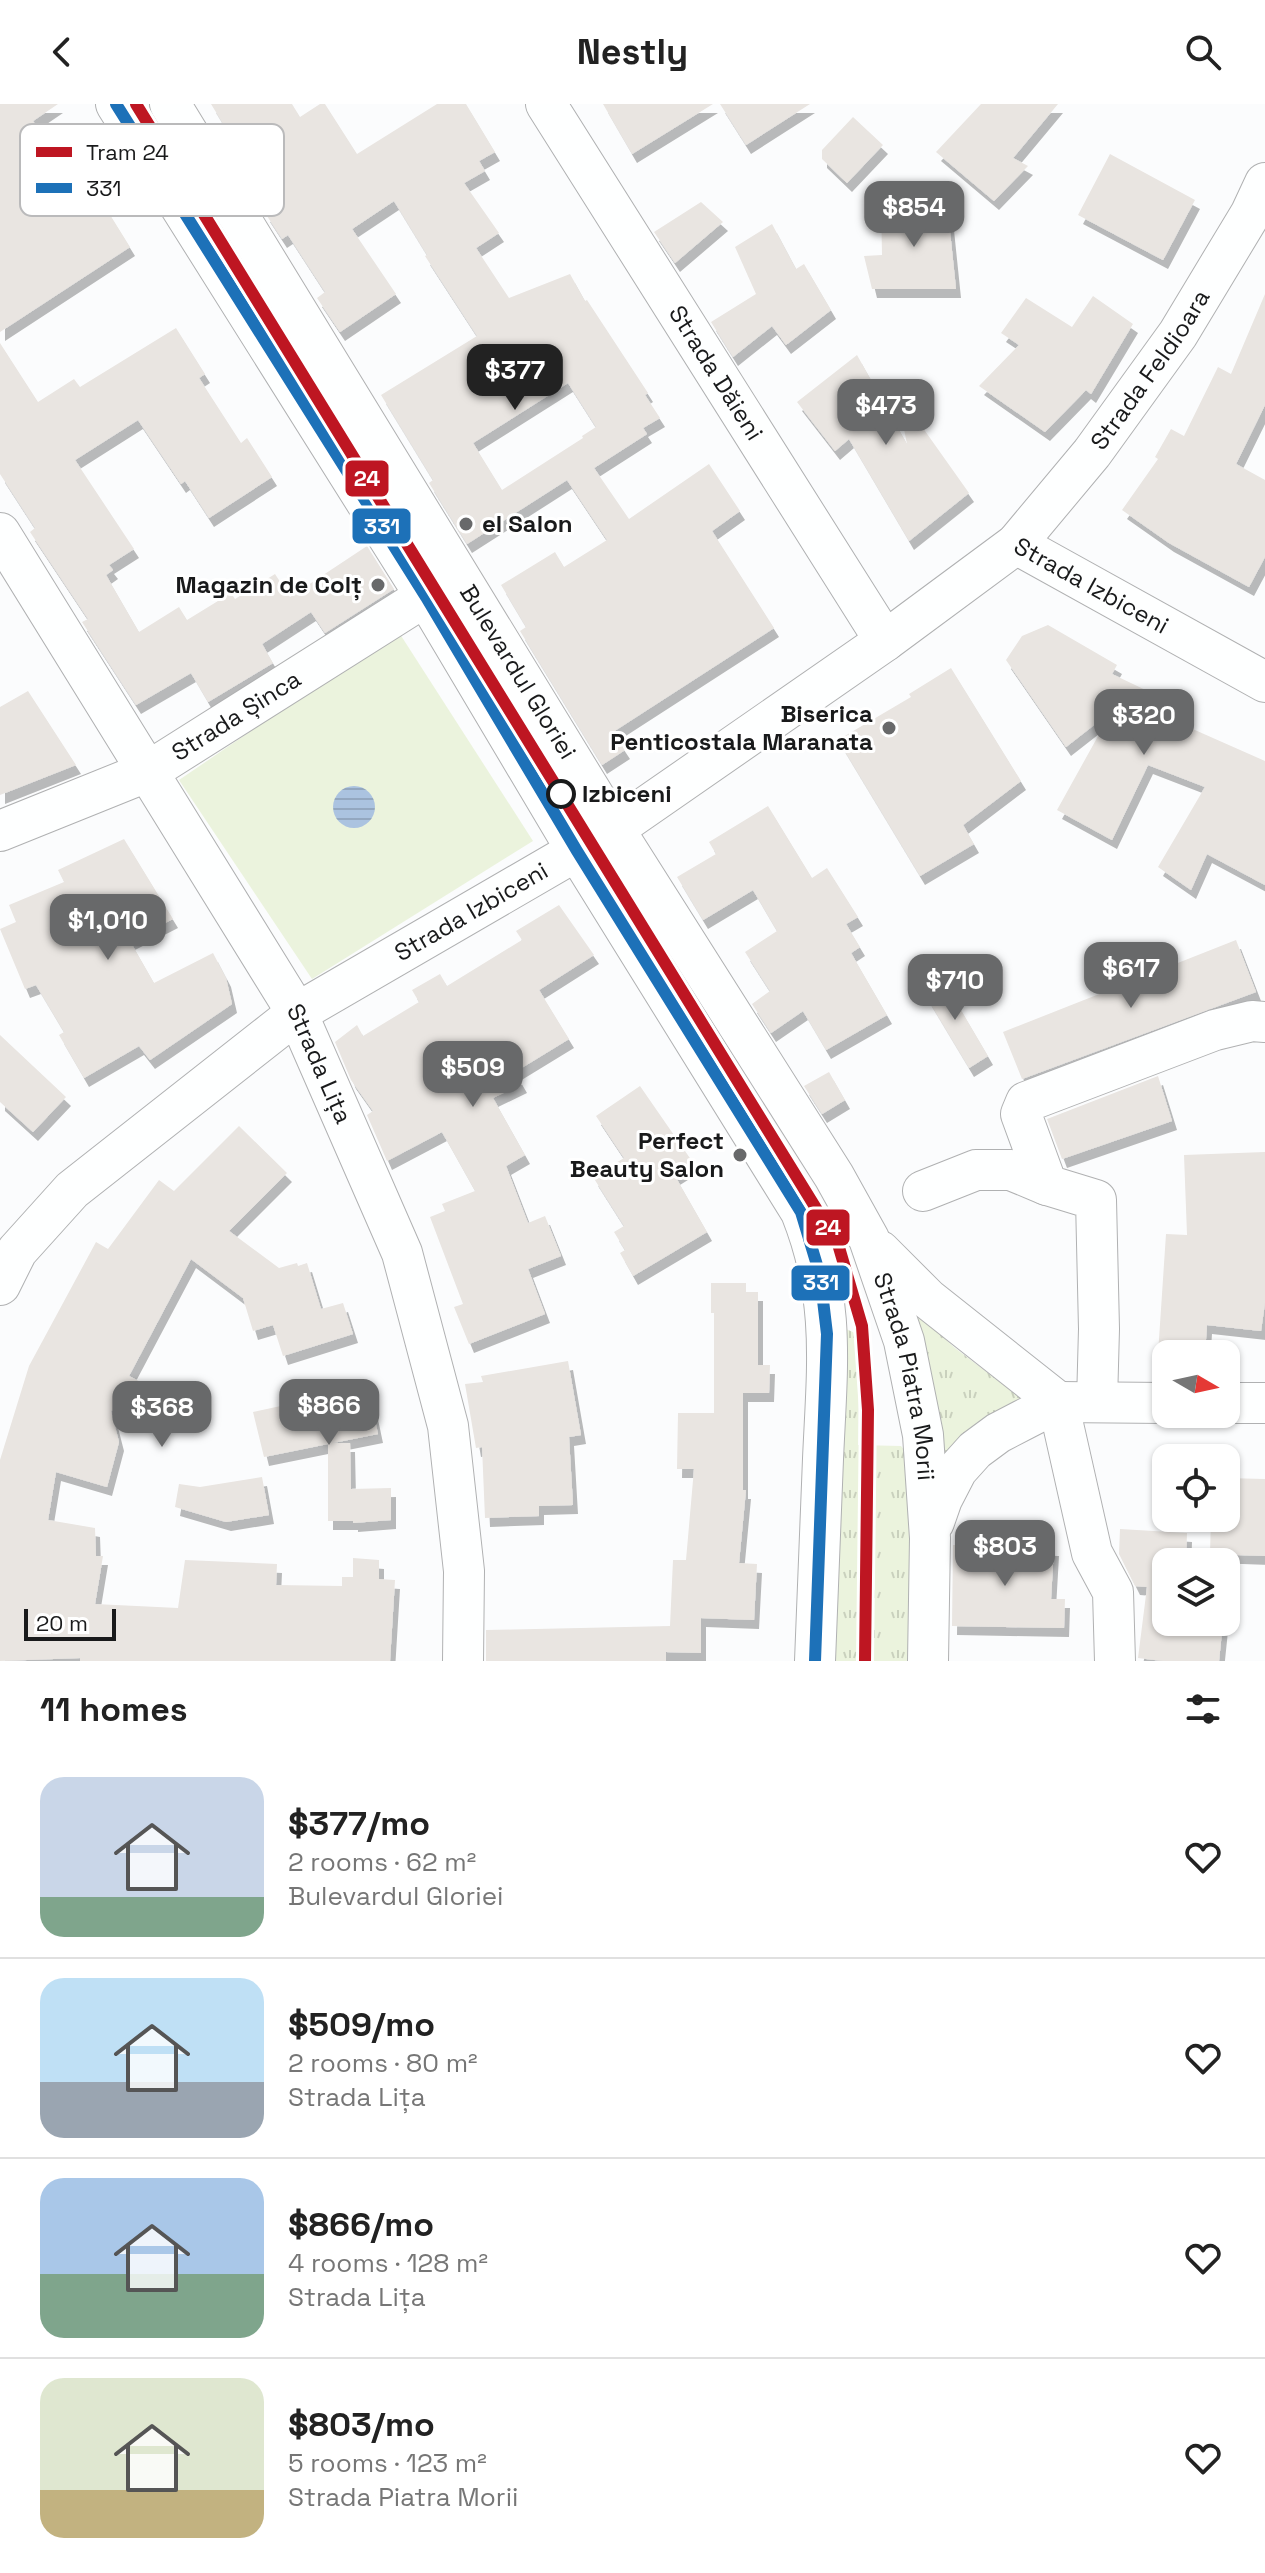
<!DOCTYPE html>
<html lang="en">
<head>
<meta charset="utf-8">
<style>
	:root { --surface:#fff; --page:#f6f6f6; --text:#222; --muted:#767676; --line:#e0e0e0; --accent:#68696a }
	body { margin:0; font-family:"Space Grotesk",sans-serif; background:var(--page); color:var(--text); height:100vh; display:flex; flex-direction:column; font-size:30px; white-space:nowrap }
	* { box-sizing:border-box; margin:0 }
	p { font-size:26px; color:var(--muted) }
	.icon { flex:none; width:44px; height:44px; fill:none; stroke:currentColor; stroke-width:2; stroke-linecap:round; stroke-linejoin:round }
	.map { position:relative; height:1557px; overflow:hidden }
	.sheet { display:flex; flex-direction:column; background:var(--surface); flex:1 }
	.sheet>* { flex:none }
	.needle { width:52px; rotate:99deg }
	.buttons { position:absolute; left:1152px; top:1236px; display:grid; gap:16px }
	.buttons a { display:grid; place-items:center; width:88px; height:88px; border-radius:16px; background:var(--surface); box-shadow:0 2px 6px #0004; font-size:40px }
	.scale { position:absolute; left:24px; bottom:20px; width:92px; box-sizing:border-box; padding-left:8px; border:4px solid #191a1b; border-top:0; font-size:22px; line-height:28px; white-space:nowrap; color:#191a1b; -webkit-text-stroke:6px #fff; paint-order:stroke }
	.price { position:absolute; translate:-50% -68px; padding:0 18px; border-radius:16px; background:var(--accent); color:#fff; font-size:26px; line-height:52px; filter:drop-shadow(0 2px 4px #0008) }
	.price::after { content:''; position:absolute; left:50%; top:48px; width:24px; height:18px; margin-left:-12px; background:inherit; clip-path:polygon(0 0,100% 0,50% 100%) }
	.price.selected { background:#222; color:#fff }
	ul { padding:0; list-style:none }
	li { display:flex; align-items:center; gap:24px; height:200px; padding:0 40px }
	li+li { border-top:2px solid var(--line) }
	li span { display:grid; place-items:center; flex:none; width:224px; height:160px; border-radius:24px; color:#555 }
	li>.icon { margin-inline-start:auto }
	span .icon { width:96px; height:96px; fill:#fffc; stroke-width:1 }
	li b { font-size:34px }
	h2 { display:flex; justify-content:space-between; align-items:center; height:96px; padding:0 40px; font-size:34px }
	header { display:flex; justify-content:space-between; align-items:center; height:104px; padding:0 40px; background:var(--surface); font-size:36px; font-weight:600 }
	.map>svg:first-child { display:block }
</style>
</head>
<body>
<header><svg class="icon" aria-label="back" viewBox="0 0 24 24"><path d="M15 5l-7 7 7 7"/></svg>Nestly<svg class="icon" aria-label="search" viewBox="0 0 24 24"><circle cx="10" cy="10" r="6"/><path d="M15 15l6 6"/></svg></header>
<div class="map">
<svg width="1265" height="1557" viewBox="0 0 1265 1557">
	<defs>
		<pattern id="grass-tufts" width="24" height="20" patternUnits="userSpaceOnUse" patternTransform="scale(2)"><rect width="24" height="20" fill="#ebf3dd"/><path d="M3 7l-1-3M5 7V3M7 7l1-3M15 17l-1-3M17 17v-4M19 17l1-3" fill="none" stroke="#c9d0bd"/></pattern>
		<pattern id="water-rules" width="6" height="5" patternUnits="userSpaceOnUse" patternTransform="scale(2)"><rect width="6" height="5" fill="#abc3e0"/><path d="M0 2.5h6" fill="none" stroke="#93a7c0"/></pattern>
		<filter id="shadow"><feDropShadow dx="5" dy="9" stdDeviation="0" flood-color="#0004"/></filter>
	</defs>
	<rect width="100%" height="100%" fill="#fbfcfd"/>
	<path fill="url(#grass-tufts)" d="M 904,1197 L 955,1244 L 1021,1294 L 1001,1305 L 934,1379 Z
		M 844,1224 L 859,1231 L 858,1341 L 901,1342 L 905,1347 L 913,1401 L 911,1557 L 826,1557 Z"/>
	<path fill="#ebf3dd" d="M 398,527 L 533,737 L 312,875 L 179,676 Z"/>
	<path fill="url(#water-rules)" d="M333 703a21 21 0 1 1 42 0a21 21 0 1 1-42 0Z"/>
	<path fill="#e9e5e1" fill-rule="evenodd" filter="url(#shadow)" d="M 0,0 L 58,0 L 33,17 L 60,60 L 70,54 L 90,87 L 94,85 L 130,143 L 0,228 Z
		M 211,0 L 292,0 L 300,13 L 320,0 L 325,0 L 357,50 L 437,0 L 466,0 L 495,48 L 479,57 L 485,67 L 464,79 L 499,129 L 476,144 L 509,194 L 570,170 L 585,197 L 587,196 L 648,289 L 645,291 L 660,314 L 643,324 L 647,330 L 594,364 L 629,415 L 709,360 L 740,407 L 712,427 L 774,524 L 613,628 L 625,646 L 602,661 L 520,527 L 526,523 L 501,481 L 555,448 L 564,463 L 607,436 L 567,376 L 467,440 L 429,379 L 433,376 L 381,291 L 477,232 L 425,152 L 427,151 L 394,97 L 352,125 L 396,190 L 340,228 L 317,194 L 325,188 L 288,131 L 282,135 L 265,109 L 268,107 L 235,56 L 242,51 ZM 568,279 L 596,323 L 582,332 L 583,334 L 502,386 L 473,339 Z
		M 603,0 L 713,0 L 632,50 Z
		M 720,0 L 810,0 L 746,41 Z
		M 981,0 L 1058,0 L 1013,54 L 1028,62 L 994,97 L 936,48 Z
		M 853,13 L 883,41 L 847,79 L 822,55 L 822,46 Z
		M 1110,50 L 1195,96 L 1163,156 L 1078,111 Z
		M 701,98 L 723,118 L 675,159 L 654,128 Z
		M 947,98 L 956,185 L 872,185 L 864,152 L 882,151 L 881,100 Z
		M 772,120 L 796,165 L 804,160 L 831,206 L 786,241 L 772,222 L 733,253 L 711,218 L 756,190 L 735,143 Z
		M 1265,190 L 1265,301 L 1236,360 L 1265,376 L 1265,453 L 1249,483 L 1169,439 L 1122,406 L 1158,355 L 1155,353 L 1171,325 L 1184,332 L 1218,263 L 1231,270 Z
		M 1093,192 L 1133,220 L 1091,290 L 1086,286 L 1045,328 L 979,282 L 1019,241 L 1001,229 L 1026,194 L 1072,223 Z
		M 176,224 L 205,270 L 199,274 L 241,339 L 247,334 L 272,373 L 209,414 L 185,377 L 181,380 L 138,316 L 75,356 L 134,445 L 109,461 L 113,466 L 106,471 L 139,528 L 179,503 L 187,516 L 231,489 L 235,495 L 275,470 L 290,493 L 367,442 L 394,485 L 325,529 L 311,508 L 262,540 L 273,559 L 208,598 L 191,569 L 136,601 L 82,518 L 88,515 L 30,428 L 35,424 L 0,370 L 0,239 L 38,298 L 74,275 L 80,283 Z
		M 857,251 L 907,340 L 896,286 L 969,389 L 909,437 L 849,335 L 835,347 L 797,298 Z
		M 1048,521 L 1117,561 L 1112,570 L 1177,601 L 1170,615 L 1265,657 L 1265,781 L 1207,750 L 1191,786 L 1158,763 L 1205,683 L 1148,661 L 1112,736 L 1057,706 L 1112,607 L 1066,643 L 1006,556 L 1022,532 Z
		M 951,564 L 1021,677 L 963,721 L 974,740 L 920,772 L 838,636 L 911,593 L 909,590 Z
		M 28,587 L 76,661 L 0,691 L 0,603 Z
		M 768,702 L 812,774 L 827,764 L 858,813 L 846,820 L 860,843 L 851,849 L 887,911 L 826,946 L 803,907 L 771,929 L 752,900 L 770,887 L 745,848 L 777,827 L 753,786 L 703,816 L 677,773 L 716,750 L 709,738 Z
		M 124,735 L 173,815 L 130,837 L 154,879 L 213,849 L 226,874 L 232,900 L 150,956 L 139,942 L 84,974 L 59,931 L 64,928 L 36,881 L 25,885 L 0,825 L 16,818 L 9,801 L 64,778 L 58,766 Z
		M 559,801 L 594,851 L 539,886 L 569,935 L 515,968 L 522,980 L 493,994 L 525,1051 L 506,1062 L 528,1119 L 545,1112 L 561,1152 L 528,1165 L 545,1210 L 469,1240 L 454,1203 L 463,1200 L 430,1113 L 445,1107 L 442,1100 L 475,1087 L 442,1028 L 387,1057 L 367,1011 L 373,1007 L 351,976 L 335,938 L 357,921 L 363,932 L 419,898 L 412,886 L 440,870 L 447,882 L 522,836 L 516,827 Z
		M 1236,836 L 1256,888 L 1022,975 L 1003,928 Z
		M 941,872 L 988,952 L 969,964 L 921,884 Z
		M 0,931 L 66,993 L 33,1028 L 0,998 Z
		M 829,968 L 845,996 L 822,1010 L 804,982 Z
		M 1158,972 L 1172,1017 L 1062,1055 L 1047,1015 Z
		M 640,982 L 694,1060 L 675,1072 L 707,1128 L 633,1172 L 620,1149 L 625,1146 L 614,1128 L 624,1122 L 593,1073 L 624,1054 L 596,1012 Z
		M 239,1022 L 287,1069 L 229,1127 L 279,1164 L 297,1159 L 298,1162 L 307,1159 L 321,1205 L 343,1199 L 353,1230 L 283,1252 L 273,1221 L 253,1227 L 243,1194 L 191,1155 L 129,1272 L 164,1290 L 111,1307 L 119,1338 L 107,1383 L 56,1368 L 48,1416 L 95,1424 L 96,1452 L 103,1452 L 95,1500 L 178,1504 L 185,1456 L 277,1460 L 276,1481 L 342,1482 L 342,1473 L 353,1473 L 353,1454 L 379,1456 L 379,1475 L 395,1476 L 390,1557 L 80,1557 L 80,1554 L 0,1557 L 0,1356 L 29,1262 L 96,1138 L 108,1145 L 159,1076 L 174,1087 Z
		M 1265,1048 L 1265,1199 L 1261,1227 L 1207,1221 L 1205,1250 L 1158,1250 L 1166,1130 L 1187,1131 L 1184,1051 Z
		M 711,1179 L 746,1179 L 746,1188 L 758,1188 L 758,1261 L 770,1261 L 769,1289 L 743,1289 L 743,1386 L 746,1386 L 739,1459 L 757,1460 L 754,1516 L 701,1514 L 701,1549 L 666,1548 L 666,1557 L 486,1557 L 486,1526 L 670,1522 L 673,1456 L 686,1456 L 694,1365 L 677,1365 L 678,1309 L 714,1309 L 714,1209 L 711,1209 Z
		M 568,1257 L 581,1331 L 569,1333 L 573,1401 L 539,1402 L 539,1412 L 485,1414 L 482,1343 L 476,1344 L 465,1280 L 483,1278 L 481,1272 Z
		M 368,1283 L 378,1330 L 333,1339 L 350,1339 L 351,1385 L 391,1384 L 391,1416 L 353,1419 L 353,1417 L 328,1417 L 328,1340 L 264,1353 L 253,1308 Z
		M 262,1373 L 269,1411 L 226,1418 L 175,1403 L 179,1380 L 200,1383 Z
		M 1226,1374 L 1265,1375 L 1265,1452 L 1210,1450 L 1211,1414 L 1226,1414 Z
		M 1120,1425 L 1187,1429 L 1186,1458 L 1166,1458 L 1166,1518 L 1223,1518 L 1219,1557 L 1163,1557 L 1138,1554 L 1147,1483 L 1135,1482 L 1119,1450 Z
		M 953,1441 L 1054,1443 L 1051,1495 L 1065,1495 L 1064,1524 L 952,1522 Z"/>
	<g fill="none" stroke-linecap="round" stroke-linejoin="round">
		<defs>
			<g id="minor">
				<path d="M 116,0 L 426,493 L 577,747 L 801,1108 C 836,1196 827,1264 823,1355 C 820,1422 818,1490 815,1557"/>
				<path id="s1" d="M 170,0 L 614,725 L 834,1072 L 869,1135 L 904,1237 L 923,1331 L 930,1434 L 928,1557"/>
				<path id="s2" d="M 546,0 L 885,537"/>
				<path id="s3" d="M 0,429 L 297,909 L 402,1149 L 448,1322 L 464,1467 L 463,1557"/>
				<path id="s4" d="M 1016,440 L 1265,578"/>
				<path id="s5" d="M 0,727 L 149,667 L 448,478"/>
				<path d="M 923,1087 L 976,1066 L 1011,1066 L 1047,1081"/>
				<path d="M 880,1147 L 928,1195 L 1058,1298"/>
				<path id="s6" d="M 0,1181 L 17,1147 L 72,1086 L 297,909 L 614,725 L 885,537 L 1016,440 L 1092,349 L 1178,230 L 1251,109 L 1265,79"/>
				<path d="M 1058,1298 L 1092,1449 L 1113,1488 L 1115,1557"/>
				<path d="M 1097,1298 L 1099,1225 L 1096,1096 L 1047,1081 L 1021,1010 L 1026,998 L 1215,926 L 1252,917 L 1265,918"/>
				<path d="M 1226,1299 L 1265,1299"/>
				<path d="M 934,1418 L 942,1395 L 957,1366 L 975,1346 L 998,1329 L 1023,1316 L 1058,1298 L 1166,1299"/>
			</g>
		</defs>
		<use href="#minor" stroke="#b0b1b2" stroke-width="42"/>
		<use href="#minor" stroke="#feffff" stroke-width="40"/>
		<defs>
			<path id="bus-1" d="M 116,0 L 426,493 L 577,747 L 801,1108 L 820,1171 L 827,1230 L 815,1557"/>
		</defs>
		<use href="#bus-1" stroke="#fff" stroke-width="18"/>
		<use href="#bus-1" stroke="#1d71b8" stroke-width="12"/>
		<defs>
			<path id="tram-1" d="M 136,0 L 838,1140 L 862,1222 L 868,1306 L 865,1557"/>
		</defs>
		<use href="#tram-1" stroke="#fff" stroke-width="18"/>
		<use href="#tram-1" stroke="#be1622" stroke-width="12"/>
	</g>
	<g fill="#68696a" stroke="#fff" stroke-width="3">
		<circle cx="466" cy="420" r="8"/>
		<circle cx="378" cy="481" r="8"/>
		<circle cx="889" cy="624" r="8"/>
		<circle cx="740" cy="1051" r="8"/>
	</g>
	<circle fill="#fff" stroke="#191a1b" stroke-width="4" cx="561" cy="690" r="13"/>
	<g text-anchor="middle" stroke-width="6" stroke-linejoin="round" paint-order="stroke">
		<g font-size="24" fill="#191a1b" stroke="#fff">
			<text dy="8" stroke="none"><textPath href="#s6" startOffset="1486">Strada Feldioara</textPath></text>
			<text dy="8" stroke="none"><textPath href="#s2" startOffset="318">Strada Dăieni</textPath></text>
			<text dy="8" stroke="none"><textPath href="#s4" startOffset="86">Strada Izbiceni</textPath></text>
			<text dy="8" stroke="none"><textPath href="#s1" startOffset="666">Bulevardul Gloriei</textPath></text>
			<text dy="8" stroke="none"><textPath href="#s5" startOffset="264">Strada Șinca</textPath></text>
			<text dy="8" stroke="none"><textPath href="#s6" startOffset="608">Strada Izbiceni</textPath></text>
			<text dy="8" stroke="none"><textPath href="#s3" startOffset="620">Strada Lița</textPath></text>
			<text dy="8" stroke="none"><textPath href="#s1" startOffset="1476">Strada Piatra Morii</textPath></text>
		</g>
		<g font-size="24" font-weight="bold" fill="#191a1b" stroke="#fff" text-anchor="end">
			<text x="482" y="428" text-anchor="start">el Salon</text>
			<text x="362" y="489">Magazin de Colț</text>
			<text x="873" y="618">Biserica<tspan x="873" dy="28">Penticostala Maranata</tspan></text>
			<text x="724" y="1045">Perfect<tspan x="724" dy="28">Beauty Salon</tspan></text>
		</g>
		<g font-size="24" font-weight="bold" fill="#191a1b" stroke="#fff" text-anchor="start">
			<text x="582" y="698">Izbiceni</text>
		</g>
	</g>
	<rect x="20" y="20" width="264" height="92" rx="12" fill="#fff" stroke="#bababb" stroke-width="2"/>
	<rect x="36" y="43" width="36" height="10" fill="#be1622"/>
	<rect x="36" y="79" width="36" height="10" fill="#1d71b8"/>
	<g font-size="22" fill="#191a1b">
		<text x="86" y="56">Tram 24</text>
		<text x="86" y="92">331</text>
	</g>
	<g stroke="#fff" stroke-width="3">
		<rect x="344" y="355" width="46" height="39" rx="8" fill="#be1622"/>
		<rect x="351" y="403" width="61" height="38" rx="8" fill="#1d71b8"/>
		<rect x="805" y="1104" width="46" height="39" rx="8" fill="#be1622"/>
		<rect x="790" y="1160" width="61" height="38" rx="8" fill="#1d71b8"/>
	</g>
	<g font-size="22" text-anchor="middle" font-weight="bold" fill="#fff">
		<text x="367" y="382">24</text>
		<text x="382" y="430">331</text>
		<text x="828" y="1131">24</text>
		<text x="821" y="1186">331</text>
	</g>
</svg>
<div class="buttons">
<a><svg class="needle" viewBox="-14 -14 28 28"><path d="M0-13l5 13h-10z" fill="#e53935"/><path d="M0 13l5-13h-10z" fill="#767676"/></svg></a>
<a><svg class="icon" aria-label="locate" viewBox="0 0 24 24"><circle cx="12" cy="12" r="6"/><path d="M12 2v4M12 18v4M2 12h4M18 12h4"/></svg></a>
<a><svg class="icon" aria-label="layers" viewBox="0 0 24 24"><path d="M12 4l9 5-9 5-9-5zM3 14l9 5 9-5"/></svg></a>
</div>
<div class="scale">20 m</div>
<b class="price" style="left:914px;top:145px">$854</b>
<b class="price selected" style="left:515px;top:308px">$377</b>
<b class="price" style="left:886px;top:343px">$473</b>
<b class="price" style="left:1144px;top:653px">$320</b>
<b class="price" style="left:108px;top:858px">$1,010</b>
<b class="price" style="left:1131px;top:906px">$617</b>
<b class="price" style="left:955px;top:918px">$710</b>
<b class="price" style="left:473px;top:1005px">$509</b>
<b class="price" style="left:329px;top:1343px">$866</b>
<b class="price" style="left:162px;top:1345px">$368</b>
<b class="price" style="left:1005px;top:1484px">$803</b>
</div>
<section class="sheet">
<h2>11 homes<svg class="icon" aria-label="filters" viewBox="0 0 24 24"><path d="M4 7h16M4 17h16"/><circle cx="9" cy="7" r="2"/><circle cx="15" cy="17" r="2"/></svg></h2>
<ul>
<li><span style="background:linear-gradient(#c9d6e8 75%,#7fa58c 0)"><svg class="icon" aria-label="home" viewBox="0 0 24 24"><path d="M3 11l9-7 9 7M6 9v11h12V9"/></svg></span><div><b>$377/mo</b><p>2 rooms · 62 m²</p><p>Bulevardul Gloriei</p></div><svg class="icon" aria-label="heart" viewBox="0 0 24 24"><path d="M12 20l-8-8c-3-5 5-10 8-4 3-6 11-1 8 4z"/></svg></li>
<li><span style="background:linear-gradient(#bfe0f5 65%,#9aa5b1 0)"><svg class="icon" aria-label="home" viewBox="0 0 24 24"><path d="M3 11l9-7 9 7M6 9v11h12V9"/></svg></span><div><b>$509/mo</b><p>2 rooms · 80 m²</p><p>Strada Lița</p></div><svg class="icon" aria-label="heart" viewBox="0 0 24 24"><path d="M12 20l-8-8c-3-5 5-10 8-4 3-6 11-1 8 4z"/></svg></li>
<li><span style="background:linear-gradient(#a9c7e8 60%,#7fa58c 0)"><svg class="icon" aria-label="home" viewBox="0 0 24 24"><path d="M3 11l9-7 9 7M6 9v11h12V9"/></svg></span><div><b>$866/mo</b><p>4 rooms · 128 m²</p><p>Strada Lița</p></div><svg class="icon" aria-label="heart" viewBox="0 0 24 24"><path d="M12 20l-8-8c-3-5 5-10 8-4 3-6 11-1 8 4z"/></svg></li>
<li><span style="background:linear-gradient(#dfe7d0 70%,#c2b280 0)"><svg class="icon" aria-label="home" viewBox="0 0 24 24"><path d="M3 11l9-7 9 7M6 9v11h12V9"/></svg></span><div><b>$803/mo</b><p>5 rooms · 123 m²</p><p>Strada Piatra Morii</p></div><svg class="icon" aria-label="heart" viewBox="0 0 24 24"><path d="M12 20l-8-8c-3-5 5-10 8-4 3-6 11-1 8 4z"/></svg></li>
</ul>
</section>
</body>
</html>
